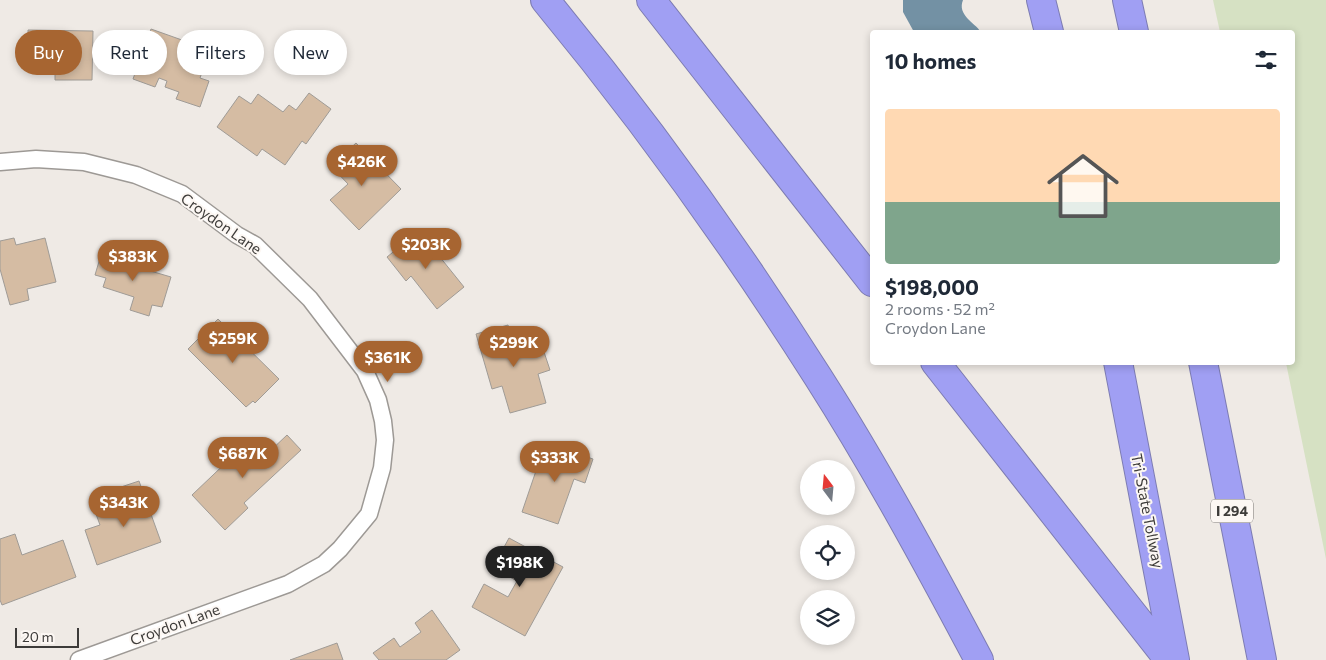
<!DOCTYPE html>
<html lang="en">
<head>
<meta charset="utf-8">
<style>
	:root { --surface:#fff; --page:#f6f6f7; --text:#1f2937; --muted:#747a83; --accent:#a76531 }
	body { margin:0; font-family:Commissioner,sans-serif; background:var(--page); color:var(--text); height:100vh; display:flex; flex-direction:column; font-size:19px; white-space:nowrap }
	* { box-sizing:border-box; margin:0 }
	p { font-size:16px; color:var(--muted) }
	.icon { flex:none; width:28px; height:28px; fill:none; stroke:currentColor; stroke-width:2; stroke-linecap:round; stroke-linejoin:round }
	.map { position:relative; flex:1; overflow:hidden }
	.side { position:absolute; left:870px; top:30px; width:425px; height:335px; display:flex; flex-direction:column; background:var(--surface); border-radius:5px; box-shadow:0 2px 8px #0003 }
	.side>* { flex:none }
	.guide { position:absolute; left:15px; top:30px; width:475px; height:45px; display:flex; gap:10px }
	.needle { width:32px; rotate:344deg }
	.tools { position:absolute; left:800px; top:460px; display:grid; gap:10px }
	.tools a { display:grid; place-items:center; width:55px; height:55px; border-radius:50%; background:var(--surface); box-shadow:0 2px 8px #0003; font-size:25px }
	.scale { position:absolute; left:15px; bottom:12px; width:64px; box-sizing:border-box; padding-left:5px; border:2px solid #3d3b39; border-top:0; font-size:14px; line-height:18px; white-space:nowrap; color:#3d3b39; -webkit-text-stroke:4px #fcf7f3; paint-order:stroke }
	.price { position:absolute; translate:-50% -42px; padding:0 11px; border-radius:18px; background:var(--accent); color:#fff; font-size:16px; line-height:32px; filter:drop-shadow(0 1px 2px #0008) }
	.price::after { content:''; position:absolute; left:50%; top:30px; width:15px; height:11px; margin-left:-8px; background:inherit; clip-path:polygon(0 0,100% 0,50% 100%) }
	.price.current { background:#222; color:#fff }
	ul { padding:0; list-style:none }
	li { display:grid; align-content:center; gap:10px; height:265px; padding:0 15px }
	li span { display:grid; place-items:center; height:155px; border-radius:5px; color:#555 }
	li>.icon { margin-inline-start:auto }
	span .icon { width:90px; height:90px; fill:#fffc; stroke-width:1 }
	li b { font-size:21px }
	h2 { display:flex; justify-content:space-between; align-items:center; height:60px; padding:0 15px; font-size:21px }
	.pill { padding:0 18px; border-radius:22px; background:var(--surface); box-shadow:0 2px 8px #0003; font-size:18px; line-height:45px }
	.pill.current { background:var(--accent); color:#fff }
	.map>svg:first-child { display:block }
</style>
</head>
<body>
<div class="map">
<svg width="1326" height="660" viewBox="0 0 1326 660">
	<rect width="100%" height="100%" fill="#efeae5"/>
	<path fill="#d6e1c3" d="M 1213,0 L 1326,0 L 1326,559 L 1286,363 L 1292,362 L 1292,32 L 1220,32 Z"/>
	<path fill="#7391a4" d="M 903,0 L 963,0 C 957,15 974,22 981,32 L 914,32 L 903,12 Z"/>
	<path fill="#d5bca3" stroke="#9f9b96" d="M 151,29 L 210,50 L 200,78 L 209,81 L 200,107 L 176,99 L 179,92 L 165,87 L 167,81 L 159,78 L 155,87 L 133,79 Z
		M 28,30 L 93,31 L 92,80 L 55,80 L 55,65 L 28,65 Z
		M 309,93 L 331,109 L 306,144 L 302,141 L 285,165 L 262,149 L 257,156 L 217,127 L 239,96 L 251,104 L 258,94 L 283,112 L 289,105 L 296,110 Z
		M 356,143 L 401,189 L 359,230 L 330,200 L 348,184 L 331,166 Z
		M 419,231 L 464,287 L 437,309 L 411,276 L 406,281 L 387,257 Z
		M 14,238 L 16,245 L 45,238 L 56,282 L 27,289 L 29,300 L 10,305 L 0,269 L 0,241 Z
		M 103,248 L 126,255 L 123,263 L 171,277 L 162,307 L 152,305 L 149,316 L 130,310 L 134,297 L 103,287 L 106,278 L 95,275 Z
		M 218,319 L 279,379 L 255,403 L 253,401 L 246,407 L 188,349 Z
		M 508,325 L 515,347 L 540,340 L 550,370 L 538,374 L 546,403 L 510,413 L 502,386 L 492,389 L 476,334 Z
		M 287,435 L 301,450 L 244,503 L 248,508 L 225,530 L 192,495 L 253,437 L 268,453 Z
		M 549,444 L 593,459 L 585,483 L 574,479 L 558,524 L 522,512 L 538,465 L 542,466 Z
		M 139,481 L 161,542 L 97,565 L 85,530 L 100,525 L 96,514 L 127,503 L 121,487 Z
		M 15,534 L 22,555 L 63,540 L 76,577 L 2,605 L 0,600 L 0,539 Z
		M 509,538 L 563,567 L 525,636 L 472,607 L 484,584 L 508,597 L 517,581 L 508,576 L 512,568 L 497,560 Z
		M 432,610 L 460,650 L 446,660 L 379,660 L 373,653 L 394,638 L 400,647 L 421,632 L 415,623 Z
		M 337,643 L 343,660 L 290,660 Z"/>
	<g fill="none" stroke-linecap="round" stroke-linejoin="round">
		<defs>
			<path id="street" d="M 0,162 L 36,159 L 84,162 L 136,175 L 182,194 L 237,235 L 255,245 L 310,299 L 365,371 L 378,400 L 383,421 L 385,440 L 382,468 L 369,514 L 340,549 L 324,564 L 288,584 L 79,660"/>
			<path id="highway" d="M 545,0 C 644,120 735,246 818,377 C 876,468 928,564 979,660
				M 651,0 L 872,282
				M 1041,0 L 1049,32
				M 1127,0 L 1134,32
				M 935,362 L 1169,660
				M 1118,362 L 1175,660
				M 1203,362 L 1262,660"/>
		</defs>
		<use href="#street" stroke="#9d9995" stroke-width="19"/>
		<use href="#highway" stroke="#7d7cb2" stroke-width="30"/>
		<use href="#street" stroke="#fff" stroke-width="16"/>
		<use href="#highway" stroke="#a09ff3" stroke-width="28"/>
	</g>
	<g text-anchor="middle" stroke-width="4" stroke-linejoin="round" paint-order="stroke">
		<rect fill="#fcf7f3" stroke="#767371" stroke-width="1" x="1211" y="499.5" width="42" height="23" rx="4"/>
		<g font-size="14" font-weight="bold" fill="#3d3b39">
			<text x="1232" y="516">I 294</text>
		</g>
		<g font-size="15" fill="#3d3b39" stroke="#fcf7f3">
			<text transform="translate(221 224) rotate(35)" y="5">Croydon Lane</text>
			<text transform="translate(1147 511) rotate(79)" y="5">Tri-State Tollway</text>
			<text transform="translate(175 625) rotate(-20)" y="5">Croydon Lane</text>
		</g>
	</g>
</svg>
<div class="tools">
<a><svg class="needle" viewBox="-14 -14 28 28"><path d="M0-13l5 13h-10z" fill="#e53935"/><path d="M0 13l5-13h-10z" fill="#747a83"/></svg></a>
<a><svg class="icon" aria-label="locate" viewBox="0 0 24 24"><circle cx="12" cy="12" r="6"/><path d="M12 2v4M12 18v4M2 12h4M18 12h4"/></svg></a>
<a><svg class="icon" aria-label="layers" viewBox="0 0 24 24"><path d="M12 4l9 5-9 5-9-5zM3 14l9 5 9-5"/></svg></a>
</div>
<div class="scale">20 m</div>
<b class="price" style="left:362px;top:187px">$426K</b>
<b class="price" style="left:426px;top:270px">$203K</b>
<b class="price" style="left:133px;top:282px">$383K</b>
<b class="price" style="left:233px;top:364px">$259K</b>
<b class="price" style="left:514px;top:368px">$299K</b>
<b class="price" style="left:388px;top:383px">$361K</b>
<b class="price" style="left:243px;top:479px">$687K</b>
<b class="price" style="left:555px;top:483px">$333K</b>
<b class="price" style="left:124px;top:528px">$343K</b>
<b class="price current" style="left:520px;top:588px">$198K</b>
<div class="guide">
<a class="pill current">Buy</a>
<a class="pill">Rent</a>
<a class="pill">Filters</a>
<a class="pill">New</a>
</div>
<section class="side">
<h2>10 homes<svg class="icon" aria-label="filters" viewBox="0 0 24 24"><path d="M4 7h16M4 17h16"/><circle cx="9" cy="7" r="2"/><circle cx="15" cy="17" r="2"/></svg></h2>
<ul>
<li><span style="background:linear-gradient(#ffd9b3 60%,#7fa58c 0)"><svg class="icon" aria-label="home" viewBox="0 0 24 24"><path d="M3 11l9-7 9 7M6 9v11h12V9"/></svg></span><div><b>$198,000</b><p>2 rooms · 52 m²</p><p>Croydon Lane</p></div></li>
</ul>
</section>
</div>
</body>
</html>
